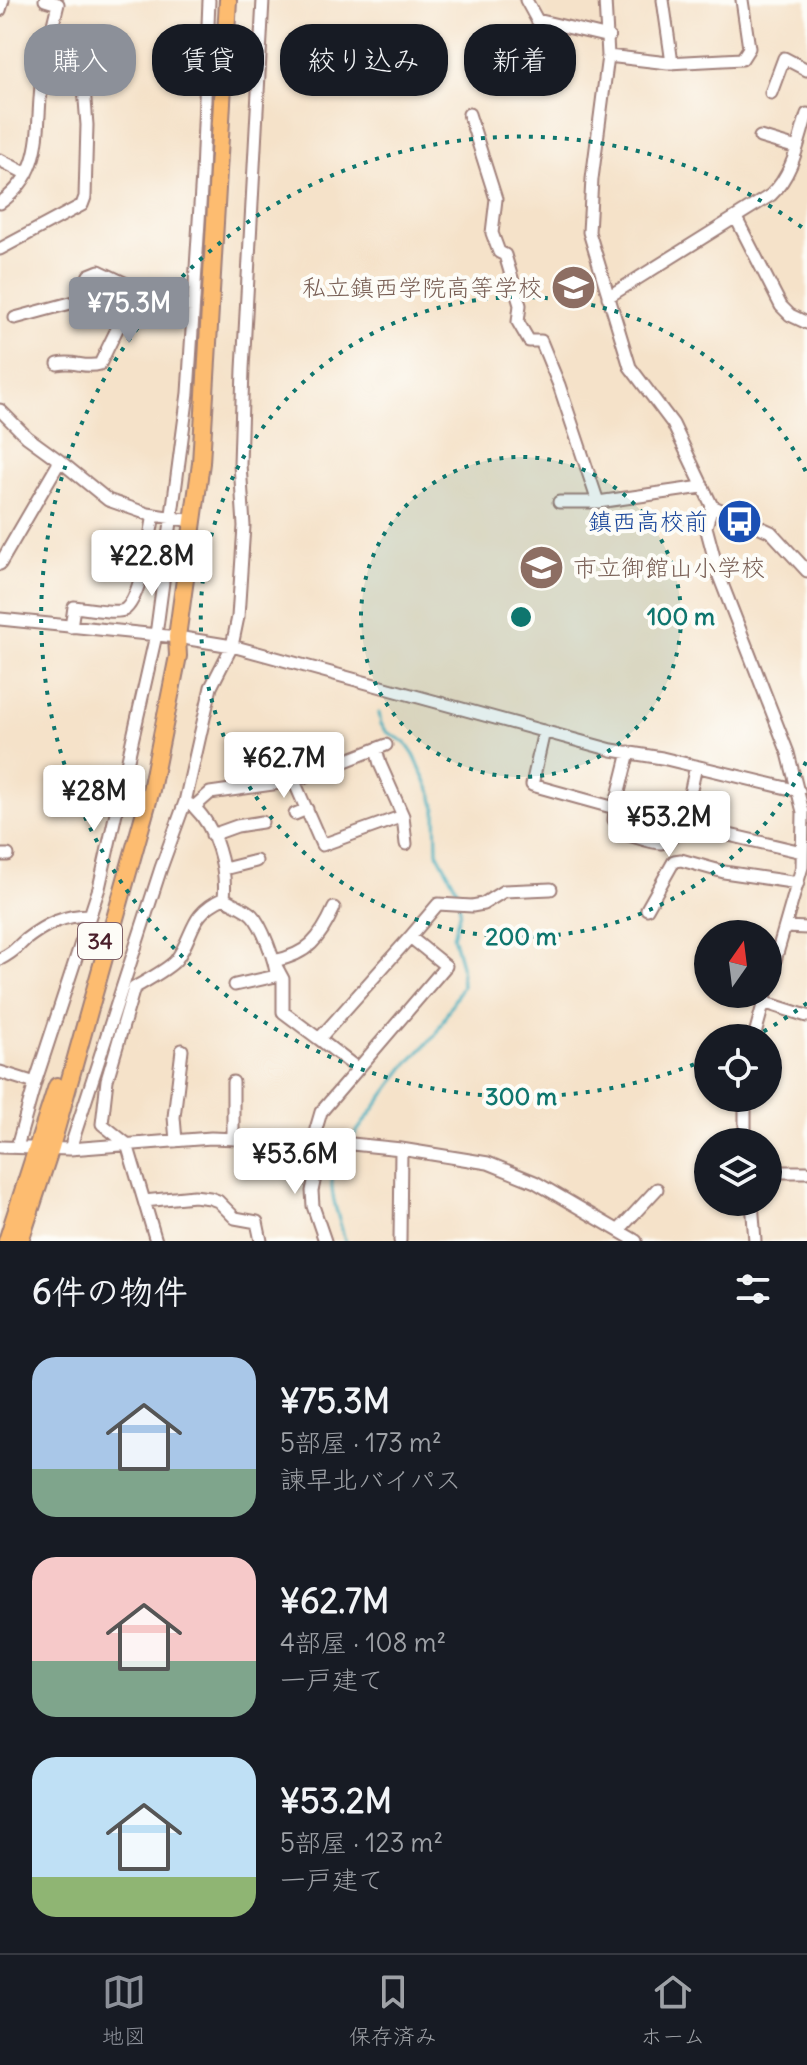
<!DOCTYPE html>
<html lang="ja">
<head>
<meta charset="utf-8">
<style>
	:root { --surface:#171b24; --page:#20242c; --text:#f1f3f6; --muted:#9ea1a6; --line:#363941; --accent:#8c9099 }
	body { margin:0; font-family:Delius,"Klee One",sans-serif; background:var(--page); color:var(--text); height:100vh; display:flex; flex-direction:column; font-size:30px; white-space:nowrap }
	* { box-sizing:border-box; margin:0 }
	p { font-size:26px; color:var(--muted) }
	.icon { flex:none; width:44px; height:44px; fill:none; stroke:currentColor; stroke-width:2; stroke-linecap:round; stroke-linejoin:round }
	.map { position:relative; height:1241px; overflow:hidden }
	.panel { display:flex; flex-direction:column; background:var(--surface); flex:1 }
	.panel>* { flex:none }
	.hud { position:absolute; left:24px; top:24px; width:760px; height:72px; display:flex; gap:16px }
	.needle { width:52px; rotate:14deg }
	.tools { position:absolute; left:694px; top:920px; display:grid; gap:16px }
	.tools a { display:grid; place-items:center; width:88px; height:88px; border-radius:50%; background:var(--surface); box-shadow:0 2px 6px #0004; font-size:40px }
	.price { position:absolute; translate:-50% -68px; padding:0 18px; border-radius:8px; background:#fff; color:#222; font-size:26px; line-height:52px; filter:drop-shadow(0 2px 4px #0008) }
	.price::after { content:''; position:absolute; left:50%; top:48px; width:24px; height:18px; margin-left:-12px; background:inherit; clip-path:polygon(0 0,100% 0,50% 100%) }
	.price.on { background:var(--accent); color:#fff }
	ul { padding:0; list-style:none }
	li { display:flex; align-items:center; gap:24px; height:200px; padding:0 32px }
	li span { display:grid; place-items:center; flex:none; width:224px; height:160px; border-radius:24px; color:#555 }
	li>.icon { margin-inline-start:auto }
	span .icon { width:96px; height:96px; fill:#fffc; stroke-width:1 }
	li b { font-size:34px }
	h2 { display:flex; justify-content:space-between; align-items:center; height:96px; padding:0 32px; font-size:34px }
	.pill { padding:0 28px; border-radius:32px; background:var(--surface); box-shadow:0 2px 6px #0004; font-size:28px; line-height:72px }
	.pill.on { background:var(--accent); color:#fff }
	.menu { display:flex; justify-content:space-around; align-items:center; height:112px; border-top:2px solid var(--line); background:var(--surface); font-size:22px; color:var(--muted) }
	.menu a { display:grid; justify-items:center; gap:4px }
	.menu .on { color:var(--accent) }
	.map>svg:first-child { display:block }
</style>
</head>
<body>
<div class="map">
<svg width="807" height="1241" viewBox="0 0 807 1241">
	<rect width="100%" height="100%" fill="#fdfcf7"/>
	<filter id="ink" filterUnits="userSpaceOnUse"><feTurbulence type="fractalNoise" baseFrequency=".0125" numOctaves="2"/><feDisplacementMap in="SourceGraphic" scale="16" xChannelSelector="R" yChannelSelector="G"/><feConvolveMatrix kernelMatrix="1 2 1 2 8 2 1 2 1" color-interpolation-filters="sRGB"/></filter>
	<filter id="wash" filterUnits="userSpaceOnUse"><feTurbulence type="fractalNoise" baseFrequency=".006" numOctaves="4" result="noise"/><feDisplacementMap in="SourceGraphic" scale="32" xChannelSelector="R" yChannelSelector="G"/><feGaussianBlur stdDeviation="1.8" result="paint"/><feColorMatrix in="noise" values="0 0 0 0 0 0 0 0 0 0 0 0 0 0 0 0 0 1.4 0 .05"/><feComposite in="paint" operator="in"/></filter>
	<g filter="url(#wash)">
		<rect width="100%" height="100%" fill="#f5e2c9"/>
		<g fill="none" stroke-linecap="round" stroke-linejoin="round">
			<path stroke="#3fadbd" stroke-width="3" d="M 350,1141 L 404,1068 L 435,1035 L 462,986 L 461,965 L 453,936 L 460,911 L 458,891 L 437,852 L 436,810 L 432,794 L 414,755 L 405,742 L 387,732 L 381,724 L 379,713
				M 345,1241 C 336,1203 320,1183 346,1147"/>
		</g>
	</g>
	<g filter="url(#ink)">
		<g fill="none" stroke-linecap="round" stroke-linejoin="round">
			<defs>
				<path id="minor" d="M 526,0 L 537,20 L 609,37
					M 605,0 L 608,56 L 592,179 L 589,232 L 630,367 L 673,424 L 712,506 L 771,532 L 807,571
					M 663,0 L 672,63
					M 0,10 L 3,0
					M 608,56 L 668,63 L 742,59 L 749,48 L 742,0
					M 771,93 L 784,58 L 807,70
					M 469,114 L 496,199 L 492,233 L 499,252 L 505,255 L 520,305 L 518,322 L 529,341 L 541,341 L 559,385 L 598,502
					M 760,137 L 797,148
					M 0,160 L 27,174
					M 0,203 C 47,170 35,127 42,78 C 46,53 52,28 58,4 L 45,0
					M 736,218 L 781,306 L 790,315 L 807,323
					M 0,249 L 82,205 L 85,197 L 87,125 L 84,88 L 87,78
					M 608,297 L 771,195 C 793,174 798,143 807,114
					M 15,318 L 78,301 L 89,275 L 99,271 L 171,305 L 193,306
					M 58,364 C 76,360 84,369 100,364 L 118,327 L 116,320 L 78,301
					M 0,410 L 27,437 L 60,461
					M 559,502 L 598,502 L 702,487
					M 712,506 L 706,527 L 719,576 L 788,753 L 803,812 L 802,867 L 768,985
					M 0,564 L 60,461 L 108,500 L 148,514 L 193,521
					M 0,619 L 177,637 L 232,646 L 612,750 L 662,758 L 799,791
					M 71,627 L 74,607 C 85,608 115,614 124,610 C 141,600 150,534 154,515
					M 544,731 L 532,785 L 615,808 L 629,752
					M 376,749 L 380,764 L 403,816 L 406,844
					M 294,781 L 322,845 L 403,816
					M 189,804 L 194,807 L 210,793 L 294,781 L 386,745
					M 194,807 C 216,828 227,868 224,898 C 233,904 245,908 252,915 C 262,925 276,962 276,976 L 235,985
					M 615,808 L 614,820 L 624,834 C 635,836 650,843 661,843 C 685,841 691,785 696,766
					M 295,814 L 307,809
					M 682,824 L 802,852
					M 212,835 L 237,826 L 262,822
					M 0,855 L 8,855
					M 224,869 L 256,861
					M 647,909 L 674,861 L 681,860 L 724,872 L 798,883
					M 785,927 L 807,928
					M 410,937 L 438,904 L 472,906 L 483,904 L 504,891 L 551,889
					M 0,959 C 14,952 15,949 25,940 C 46,924 64,915 90,915
					M 274,961 C 308,954 320,939 334,908
					M 276,966 L 283,979 L 283,1012 L 319,1039
					M 763,1002 L 807,1016
					M 754,1038 L 766,994
					M 0,1072 L 35,1083
					M 233,1139 L 233,1082
					M 176,1141 L 174,1117 L 182,1050
					M 745,1142 L 745,1098
					M 0,1147 L 70,1149 L 211,1138 L 342,1143 L 401,1149 L 488,1163 L 535,1182 L 636,1241
					M 17,1147 L 35,1083 L 99,888 L 156,635 L 188,393 L 202,174 L 209,0
					M 70,1149 L 161,868 L 185,802 L 211,687 L 232,646 L 238,617 L 244,526 L 240,464 L 243,369 L 263,0
					M 768,1172 L 807,1172
					M 144,1201 L 194,1196 L 210,1198 L 218,1201 L 235,1218 L 257,1222 L 261,1241
					M 752,1202 L 755,1241
					M 619,1230 L 657,1189
					M 156,1241 L 127,1144 L 102,1124 L 107,1080 L 134,988 C 144,982 170,968 176,960 C 195,935 188,914 224,898
					M 325,1241 L 313,1206 L 312,1191 L 320,1154 L 316,1129 L 321,1112 L 446,966 L 410,937 L 319,1039 L 358,1069
					M 400,1241 L 401,1149"/>
				<path id="highway" d="M 7,1241 L 57,1086
					M 20,1241 L 51,1147 L 151,790 L 178,656 L 177,637 L 201,463 L 228,0"/>
			</defs>
			<use href="#minor" stroke="#a0807a" stroke-width="15"/>
			<use href="#highway" stroke="#a0807a" stroke-width="20"/>
			<use href="#minor" stroke="#fff" stroke-width="11"/>
			<use href="#highway" stroke="#fdbc6f" stroke-width="16"/>
		</g>
	</g>
	<circle cx="521" cy="617" r="160" fill="#0f766e" fill-opacity=".12"/>
	<g fill="none" stroke="#0f766e" stroke-width="4" stroke-dasharray="4 8">
		<circle cx="521" cy="617" r="160"/>
		<path d="M806 762A320 320 0 1 1 806 472"/>
		<path d="M807 1003A480 480 0 0 1 754 1037M705 1060A480 480 0 1 1 807 231"/>
	</g>
	<defs>
		<symbol id="school-disc" viewBox="-11 -11 22 22"><circle r="9.5" fill="#8d6e63" stroke="#fdfcf7"/><path d="M0-5L7-2L0 1L-7-2ZM-4 1L0 2.5L4 1V4Q0 6-4 4Z" fill="#fff"/></symbol>
		<symbol id="bus-disc" viewBox="-11 -11 22 22"><circle r="9.5" fill="#1a4fb4" stroke="#fdfcf7"/><path d="M-5-6H5V4H4V6H2V4H-2V6H-4V4H-5ZM-3.5-4V0h7V-4ZM-3.5 1.2v1.5H-2V1.2ZM2 1.2v1.5H3.5V1.2Z" fill="#fff"/></symbol>
	</defs>
	<g fill-rule="evenodd">
		<use href="#school-disc" x="548" y="262" width="51" height="51"/>
		<use href="#bus-disc" x="714" y="496" width="51" height="51"/>
		<use href="#school-disc" x="516" y="542" width="51" height="51"/>
	</g>
	<g text-anchor="middle" stroke-width="8" stroke-linejoin="round" paint-order="stroke">
		<rect fill="#fdfcf7" stroke="#806168" stroke-width="2" x="78" y="923" width="44" height="36" rx="6"/>
		<g font-size="22" font-weight="bold" fill="#4a1f2b">
			<text x="100" y="949">34</text>
		</g>
		<g font-size="24" fill="#785e54" stroke="#fdfcf7" text-anchor="end">
			<text x="542" y="296">私立鎮西学院高等学校</text>
			<text x="573" y="576" text-anchor="start">市立御館山小学校</text>
		</g>
		<g font-size="24" fill="#164399" stroke="#fdfcf7" text-anchor="end">
			<text x="708" y="530">鎮西高校前</text>
		</g>
	</g>
	<circle cx="521" cy="617" r="12" fill="#0f766e" stroke="#fdfcf7" stroke-width="4"/>
	<g font-size="24" text-anchor="middle" font-weight="bold" fill="#0f766e" stroke="#fdfcf7" stroke-width="8" stroke-linejoin="round" paint-order="stroke">
		<text x="681" y="625">100 m</text>
		<text x="521" y="945">200 m</text>
		<text x="521" y="1105">300 m</text>
	</g>
</svg>
<div class="tools">
<a><svg class="needle" viewBox="-14 -14 28 28"><path d="M0-13l5 13h-10z" fill="#e53935"/><path d="M0 13l5-13h-10z" fill="#9ea1a6"/></svg></a>
<a><svg class="icon" aria-label="locate" viewBox="0 0 24 24"><circle cx="12" cy="12" r="6"/><path d="M12 2v4M12 18v4M2 12h4M18 12h4"/></svg></a>
<a><svg class="icon" aria-label="layers" viewBox="0 0 24 24"><path d="M12 4l9 5-9 5-9-5zM3 14l9 5 9-5"/></svg></a>
</div>
<b class="price on" style="left:129px;top:345px">¥75.3M</b>
<b class="price" style="left:152px;top:598px">¥22.8M</b>
<b class="price" style="left:284px;top:800px">¥62.7M</b>
<b class="price" style="left:94px;top:833px">¥28M</b>
<b class="price" style="left:669px;top:859px">¥53.2M</b>
<b class="price" style="left:295px;top:1196px">¥53.6M</b>
<div class="hud">
<a class="pill on">購入</a>
<a class="pill">賃貸</a>
<a class="pill">絞り込み</a>
<a class="pill">新着</a>
</div>
</div>
<section class="panel">
<h2>6件の物件<svg class="icon" aria-label="filters" viewBox="0 0 24 24"><path d="M4 7h16M4 17h16"/><circle cx="9" cy="7" r="2"/><circle cx="15" cy="17" r="2"/></svg></h2>
<ul>
<li><span style="background:linear-gradient(#a9c7e8 70%,#7fa58c 0)"><svg class="icon" aria-label="home" viewBox="0 0 24 24"><path d="M3 11l9-7 9 7M6 9v11h12V9"/></svg></span><div><b>¥75.3M</b><p>5部屋 · 173 m²</p><p>諫早北バイパス</p></div></li>
<li><span style="background:linear-gradient(#f6c9c9 65%,#7fa58c 0)"><svg class="icon" aria-label="home" viewBox="0 0 24 24"><path d="M3 11l9-7 9 7M6 9v11h12V9"/></svg></span><div><b>¥62.7M</b><p>4部屋 · 108 m²</p><p>一戸建て</p></div></li>
<li><span style="background:linear-gradient(#bfe0f5 75%,#8fb573 0)"><svg class="icon" aria-label="home" viewBox="0 0 24 24"><path d="M3 11l9-7 9 7M6 9v11h12V9"/></svg></span><div><b>¥53.2M</b><p>5部屋 · 123 m²</p><p>一戸建て</p></div></li>
</ul>
</section>
<nav class="menu">
<a class="on"><svg class="icon" aria-label="map" viewBox="0 0 24 24"><path d="M3 6l6-2 6 2 6-2v14l-6 2-6-2-6 2zM9 4v14M15 6v14"/></svg>地図</a>
<a><svg class="icon" aria-label="saved" viewBox="0 0 24 24"><path d="M7 4h10v16l-5-4-5 4z"/></svg>保存済み</a>
<a><svg class="icon" aria-label="home" viewBox="0 0 24 24"><path d="M3 11l9-7 9 7M6 9v11h12V9"/></svg>ホーム</a>
</nav>
</body>
</html>
